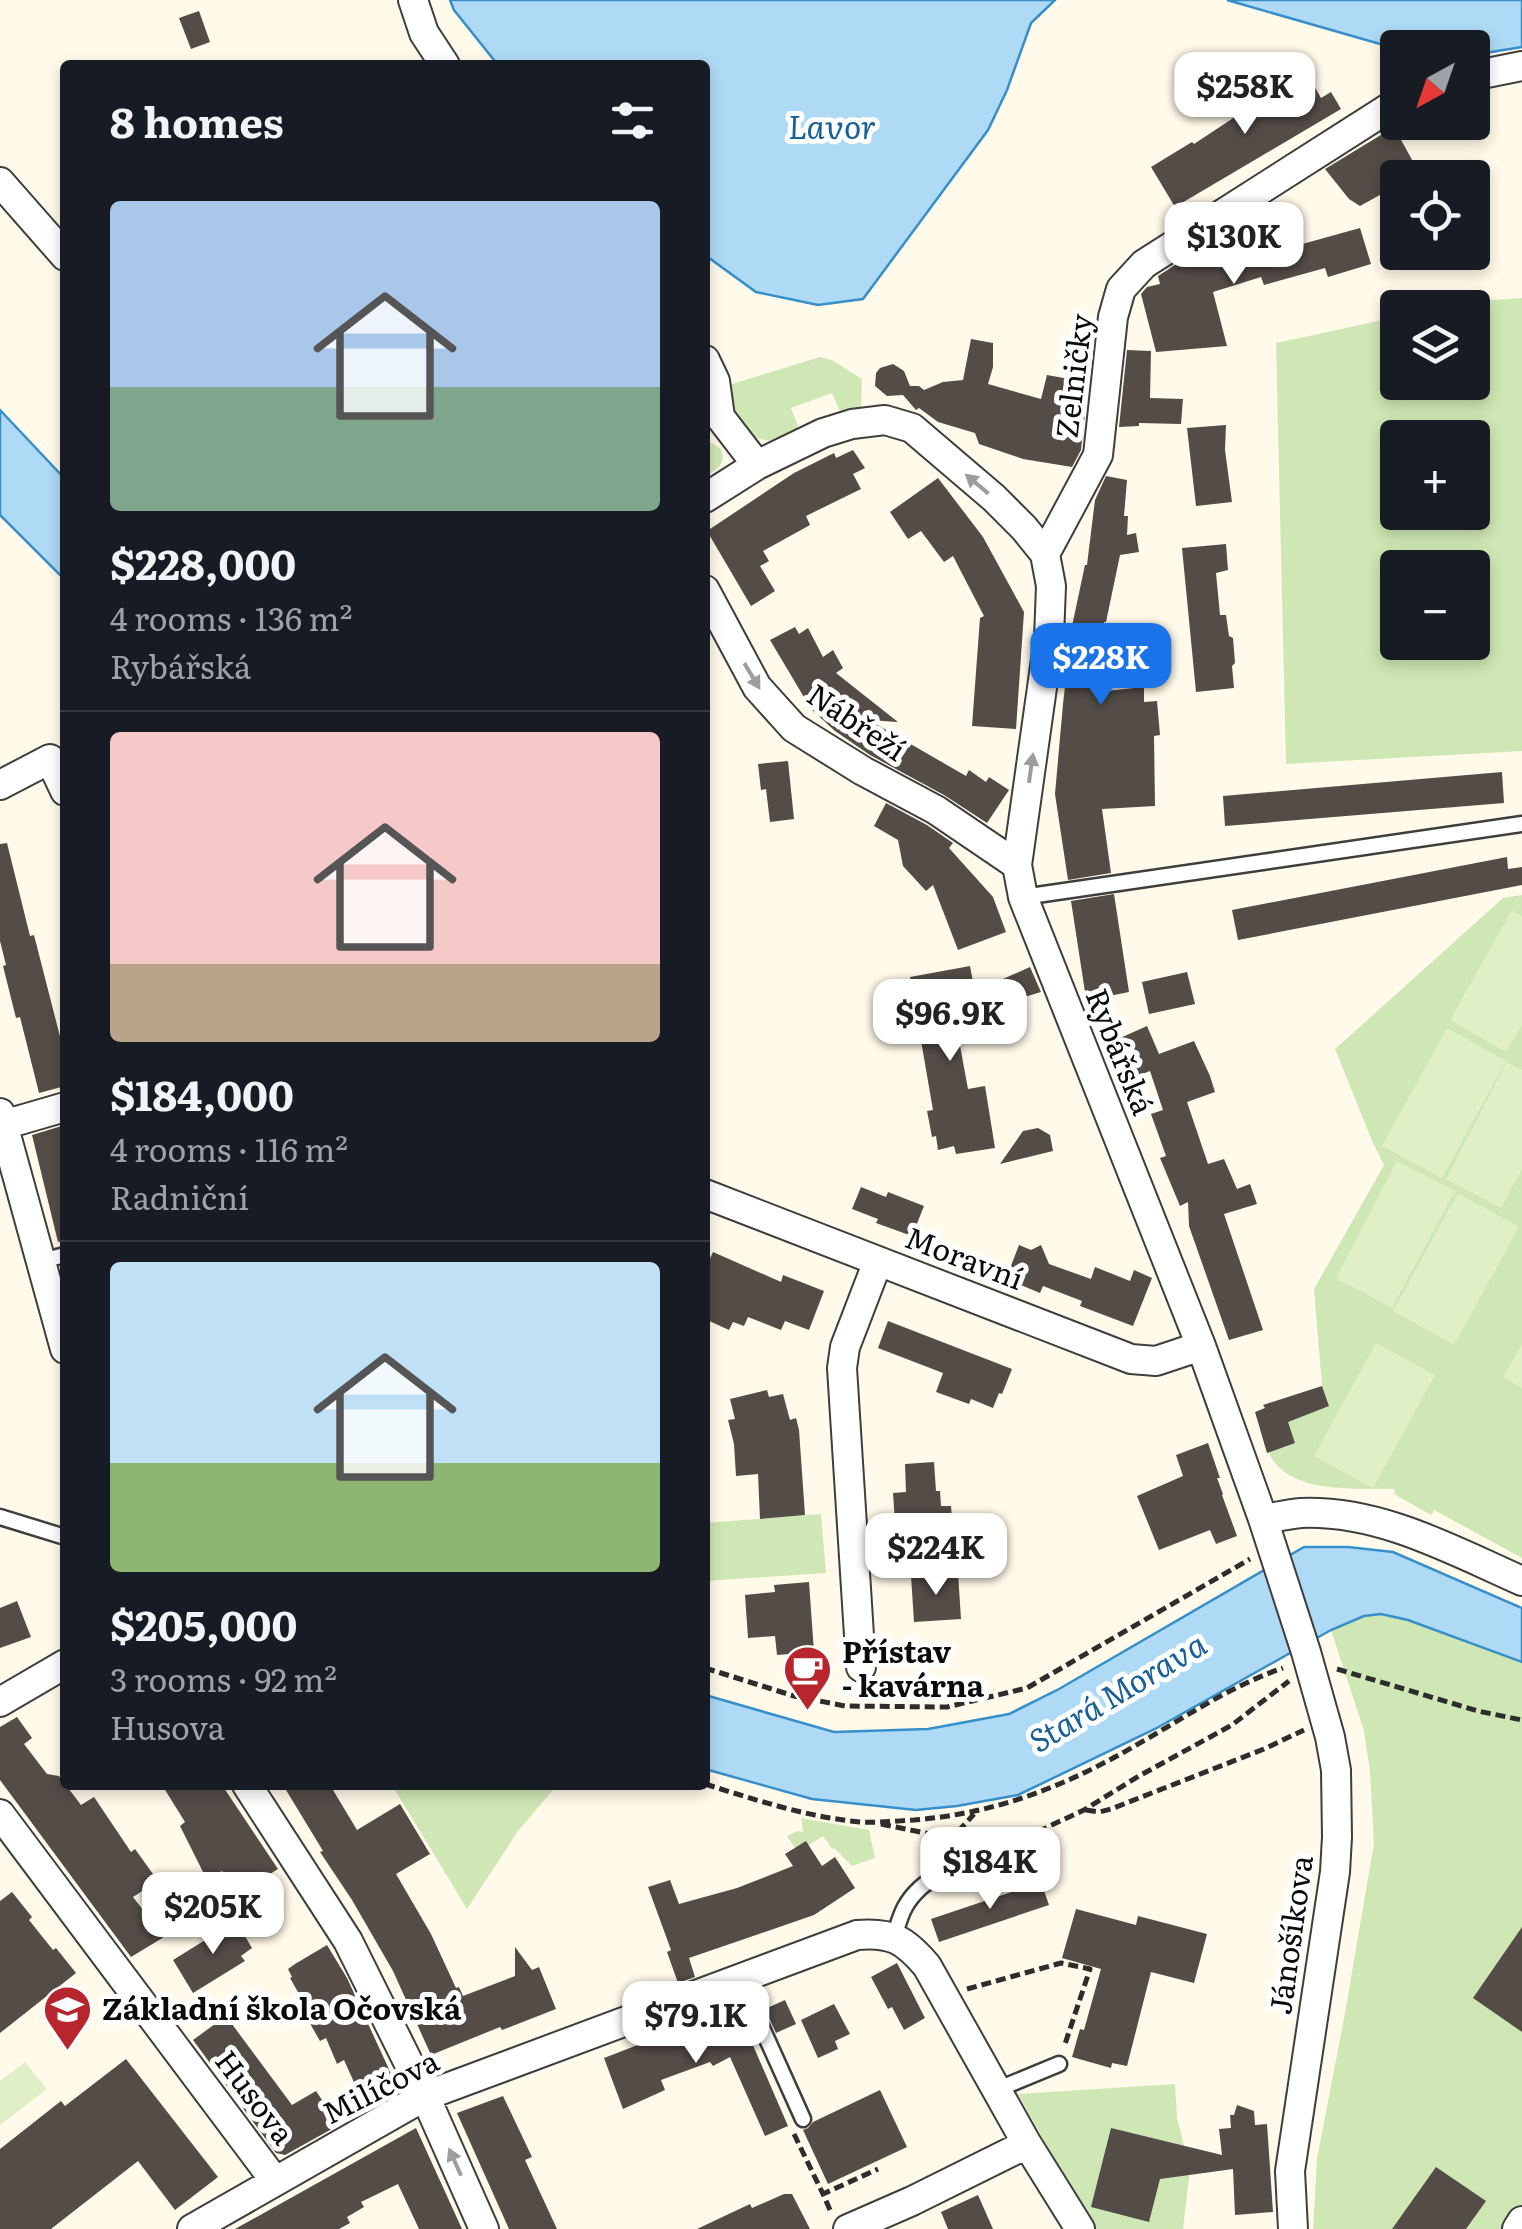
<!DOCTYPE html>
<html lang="en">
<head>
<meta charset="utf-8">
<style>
	:root { --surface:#171b24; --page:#242831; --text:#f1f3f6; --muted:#9ea1a6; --line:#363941; --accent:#1a73e8 }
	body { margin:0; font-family:Literata,serif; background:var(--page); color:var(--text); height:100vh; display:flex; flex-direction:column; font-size:38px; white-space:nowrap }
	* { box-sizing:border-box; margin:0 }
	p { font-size:32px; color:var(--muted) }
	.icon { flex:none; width:55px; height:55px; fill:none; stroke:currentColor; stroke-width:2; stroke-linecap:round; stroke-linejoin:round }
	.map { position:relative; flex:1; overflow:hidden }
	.sheet { position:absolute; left:60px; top:60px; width:650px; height:1730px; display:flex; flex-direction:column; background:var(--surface); border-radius:10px; box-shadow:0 5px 15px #0003 }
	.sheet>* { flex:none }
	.needle { width:65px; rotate:220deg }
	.fabs { position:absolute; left:1380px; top:30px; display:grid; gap:20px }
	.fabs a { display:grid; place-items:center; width:110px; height:110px; border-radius:10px; background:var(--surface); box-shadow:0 5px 15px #0003; font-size:50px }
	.price { position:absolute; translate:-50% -85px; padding:0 22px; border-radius:20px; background:#fff; color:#222; font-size:32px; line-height:65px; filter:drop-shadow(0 2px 5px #0008) }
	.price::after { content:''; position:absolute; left:50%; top:60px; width:30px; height:22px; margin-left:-15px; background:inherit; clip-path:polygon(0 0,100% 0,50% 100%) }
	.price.selected { background:var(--accent); color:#fff }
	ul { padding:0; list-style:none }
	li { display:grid; align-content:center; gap:20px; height:530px; padding:0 50px }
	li+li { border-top:2px solid var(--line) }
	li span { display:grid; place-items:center; height:310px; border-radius:10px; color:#555 }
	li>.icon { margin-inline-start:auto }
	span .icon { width:180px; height:180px; fill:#fffc; stroke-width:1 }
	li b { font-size:42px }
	h2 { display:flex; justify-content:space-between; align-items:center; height:120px; padding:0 50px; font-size:42px }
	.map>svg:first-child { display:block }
</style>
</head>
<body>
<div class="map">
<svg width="1522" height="2229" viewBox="0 0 1522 2229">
	<rect width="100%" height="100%" fill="#fffae9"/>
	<path fill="#cfe7b4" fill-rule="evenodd" d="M 1522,298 L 1522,751 L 1286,764 L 1276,343 L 1397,317 L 1398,382 L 1472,382 L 1472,308 L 1440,307 L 1464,302 ZM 1398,438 L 1472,438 L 1472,512 L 1398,512 ZM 1398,568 L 1472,568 L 1472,642 L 1398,642 Z
		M 820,357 L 832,360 L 862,379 L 861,410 L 841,414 L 832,393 L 791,408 L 798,426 L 797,433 C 755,455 732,426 729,385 Z
		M 712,443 L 721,449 C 727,464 716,470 705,477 L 705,444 Z
		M 1522,895 L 1522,1558 L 1434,1510 L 1431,1515 L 1394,1494 L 1395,1489 C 1358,1488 1290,1495 1270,1455 C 1266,1448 1265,1439 1262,1432 L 1329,1405 L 1322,1386 L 1314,1289 L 1384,1165 L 1373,1143 L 1335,1049 L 1503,898 Z
		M 821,1514 L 826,1573 L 705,1581 L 705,1523 Z
		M 1381,1614 C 1430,1625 1476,1644 1522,1662 L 1522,2229 L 1313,2229 L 1317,2159 L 1345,2013 L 1374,1843 L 1370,1772 L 1364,1731 L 1331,1630 L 1364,1616 Z
		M 392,1785 L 557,1785 L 518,1831 L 467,1909 Z
		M 801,1818 L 869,1830 L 875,1858 L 852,1866 L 834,1848 L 832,1849 L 823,1836 L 809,1845 L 795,1848 L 787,1836 L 797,1831 L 803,1832 Z
		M 1175,2084 L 1177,2118 L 1190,2169 L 1183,2229 L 1094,2229 L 1018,2094 Z"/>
	<path fill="#e0efc6" d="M 1512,910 L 1522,916 L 1522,1025 L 1506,1052 L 1450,1020 Z
		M 1447,1028 L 1506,1061 L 1442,1178 L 1382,1146 Z
		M 1507,1062 L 1522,1070 L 1522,1169 L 1501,1208 L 1446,1179 Z
		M 1397,1161 L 1455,1191 L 1392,1308 L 1336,1278 Z
		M 1458,1193 L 1519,1227 L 1454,1345 L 1393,1311 Z
		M 1376,1343 L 1435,1375 L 1373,1488 L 1314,1456 Z
		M 1522,1344 L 1522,1388 L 1503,1377 Z
		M 25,2062 L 47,2089 L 0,2125 L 0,2081 Z"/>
	<path fill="#afdaf5" stroke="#378fca" stroke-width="2.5" d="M 450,0 L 1055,0 L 1031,23 L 1007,90 L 988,130 L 863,299 L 818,305 L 756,292 L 705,255 L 705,65 L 498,65 L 454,10 Z
		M 1227,0 L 1522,0 L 1522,47 L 1473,55 L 1472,48 L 1387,46 Z
		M 0,410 L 65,479 L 65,580 L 0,515 Z
		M 1304,1547 L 1348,1547 L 1393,1552 L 1522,1608 L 1522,1662 L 1408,1620 L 1381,1614 L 1364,1616 L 1331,1630 L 1155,1729 L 1018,1795 L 957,1806 L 916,1810 L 812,1799 L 705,1769 L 705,1695 L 834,1732 L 928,1729 L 1009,1714 L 1059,1689 Z"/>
	<path fill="#534c47" d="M 199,11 L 210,42 L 191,49 L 179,18 Z
		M 1272,69 L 1286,85 L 1298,78 L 1304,89 L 1313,84 L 1321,98 L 1331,92 L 1341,109 L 1175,207 L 1151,167 L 1192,142 L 1194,144 L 1265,97 L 1251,81 Z
		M 1394,127 L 1422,178 L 1398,178 L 1398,185 L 1360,206 L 1349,199 L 1325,169 Z
		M 1360,228 L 1371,264 L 1328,277 L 1325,268 L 1264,285 L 1261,277 L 1213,292 L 1227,346 L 1156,352 L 1141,294 L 1147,287 L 1160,284 L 1158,276 L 1192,254 L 1195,264 L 1236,249 L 1241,261 Z
		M 971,339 L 993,343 L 993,367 L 988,384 L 1041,399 L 1047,375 L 1075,380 L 1075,348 L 1092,348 L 1081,450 L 1072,467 L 1023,459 L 979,444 L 975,433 L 938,422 L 919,408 L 916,410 L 903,395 L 887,396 L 875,386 L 876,373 L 880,368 L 893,364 L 904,371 L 910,386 L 919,386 L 924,390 L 943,382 L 963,380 Z
		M 1127,350 L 1151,351 L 1150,398 L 1183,399 L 1181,424 L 1139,423 L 1139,426 L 1119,427 Z
		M 1226,425 L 1225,450 L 1232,502 L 1196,506 L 1187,428 Z
		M 853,450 L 865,468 L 853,474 L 861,489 L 806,516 L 810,525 L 763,551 L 769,561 L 760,566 L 775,591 L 751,606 L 707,531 L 794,473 L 834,453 L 836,458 Z
		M 1106,476 L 1127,480 L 1124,516 L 1128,516 L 1127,535 L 1136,533 L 1139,552 L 1120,555 L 1106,622 L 1104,622 L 1096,692 L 1144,687 L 1144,702 L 1157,701 L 1160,735 L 1154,736 L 1155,806 L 1102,809 L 1111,873 L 1068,880 L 1055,794 L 1063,704 L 1072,626 L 1085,565 L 1087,565 L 1095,500 Z
		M 938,478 L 983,537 L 1024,612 L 1016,729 L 972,726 L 980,618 L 984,616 L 953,556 L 944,562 L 921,531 L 908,539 L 890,512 Z
		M 1226,544 L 1228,570 L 1216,573 L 1220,615 L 1226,615 L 1229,636 L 1233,638 L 1235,663 L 1232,666 L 1234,688 L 1196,692 L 1182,548 Z
		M 795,627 L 799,634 L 808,628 L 823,657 L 833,650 L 843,668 L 836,673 L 898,722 L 869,720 L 966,776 L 969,770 L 986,782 L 989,777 L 1009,790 L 987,823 L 944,795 L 870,755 L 835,731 L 811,709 L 770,640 Z
		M 788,761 L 794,819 L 770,822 L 766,789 L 761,790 L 758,764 Z
		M 1502,772 L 1504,803 L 1225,826 L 1223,796 Z
		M 886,803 L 927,825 L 953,843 L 949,848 L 993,897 L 1006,932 L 958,950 L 933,885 L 926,891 L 903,866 L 898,840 L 874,826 Z
		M 7,843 L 30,936 L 34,935 L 65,1056 L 65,1086 L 39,1093 L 20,1017 L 16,1018 L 3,966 L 6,965 L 0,941 L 0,844 Z
		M 1507,857 L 1508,869 L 1522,867 L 1522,885 L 1238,940 L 1232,910 Z
		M 1114,894 L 1129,992 L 1089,1000 L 1085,992 L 1071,901 Z
		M 970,966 L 976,998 L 952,1002 L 968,1089 L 985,1086 L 995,1148 L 956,1154 L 954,1146 L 938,1150 L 936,1136 L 932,1137 L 927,1111 L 933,1110 L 910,977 Z
		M 1030,967 L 1041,992 L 1011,1001 L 1003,979 Z
		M 1187,972 L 1195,1004 L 1149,1014 L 1142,982 Z
		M 1147,1026 L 1159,1054 L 1194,1041 L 1210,1076 L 1215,1092 L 1187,1102 L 1208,1164 L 1224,1159 L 1237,1189 L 1250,1184 L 1257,1204 L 1224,1214 L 1263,1330 L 1229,1340 L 1189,1226 L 1188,1202 L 1180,1206 L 1160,1158 L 1166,1156 L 1151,1114 L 1163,1110 L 1150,1071 L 1127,1080 L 1109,1043 Z
		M 65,1125 L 65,1241 L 58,1242 L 32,1135 Z
		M 1038,1128 L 1050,1135 L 1053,1151 L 1000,1164 L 1023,1131 Z
		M 861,1187 L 886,1197 L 888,1192 L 924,1206 L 912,1236 L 876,1223 L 878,1219 L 852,1209 Z
		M 1019,1245 L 1031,1250 L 1041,1245 L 1049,1264 L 1091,1279 L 1095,1267 L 1130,1281 L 1134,1270 L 1152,1278 L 1133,1326 L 1080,1306 L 1082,1301 L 1043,1286 L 1040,1293 L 1006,1279 Z
		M 713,1252 L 781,1282 L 783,1275 L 824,1291 L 809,1330 L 785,1321 L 781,1330 L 748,1317 L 744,1326 L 733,1322 L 729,1330 L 705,1319 L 705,1269 Z
		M 888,1321 L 1012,1369 L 1002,1394 L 999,1393 L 993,1408 L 971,1399 L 969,1404 L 936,1392 L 943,1373 L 878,1348 Z
		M 1322,1386 L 1329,1406 L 1288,1422 L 1295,1443 L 1267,1453 L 1255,1412 L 1265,1408 L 1263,1405 Z
		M 767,1390 L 769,1397 L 783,1394 L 790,1420 L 796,1418 L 799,1430 L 805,1515 L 760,1519 L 758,1474 L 736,1476 L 734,1444 L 728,1420 L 735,1419 L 730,1399 Z
		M 1208,1443 L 1220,1478 L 1217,1478 L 1223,1494 L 1222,1495 L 1237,1536 L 1216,1544 L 1210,1530 L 1159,1550 L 1137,1496 L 1183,1476 L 1176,1455 Z
		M 934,1462 L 936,1491 L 940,1491 L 941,1506 L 951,1506 L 953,1535 L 910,1537 L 909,1522 L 895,1523 L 893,1493 L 906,1492 L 905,1464 Z
		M 958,1573 L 961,1619 L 914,1622 L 911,1576 Z
		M 809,1582 L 814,1652 L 777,1655 L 775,1636 L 748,1638 L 745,1595 L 775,1592 L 774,1585 Z
		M 17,1601 L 31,1637 L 0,1648 L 0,1608 Z
		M 17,1717 L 32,1738 L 24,1744 L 47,1774 L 59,1776 L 81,1805 L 94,1797 L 131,1852 L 135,1849 L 158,1881 L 133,1897 L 164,1937 L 131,1957 L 0,1780 L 0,1727 Z
		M 162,1785 L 222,1785 L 278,1869 L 237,1894 L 222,1871 L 207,1880 L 180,1826 L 185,1822 Z
		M 283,1785 L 330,1785 L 357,1830 L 400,1804 L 430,1854 L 396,1874 L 431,1934 L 456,1988 L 459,1987 L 463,1996 L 515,1976 L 515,1947 L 532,1970 L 539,1967 L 556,2009 L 502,2030 L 500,2027 L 431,2055 L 393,1971 L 352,1900 L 320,1852 L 323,1851 Z
		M 806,1841 L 822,1866 L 835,1857 L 855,1888 L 814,1915 L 689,1958 L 695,1977 L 678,1983 L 667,1952 L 671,1950 L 648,1887 L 670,1880 L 679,1904 L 737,1888 L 793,1866 L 785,1854 Z
		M 1041,1882 L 1049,1905 L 939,1942 L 931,1919 Z
		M 12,1892 L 32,1917 L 29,1920 L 53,1950 L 56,1948 L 76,1973 L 0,2033 L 0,1901 Z
		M 1076,1909 L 1136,1925 L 1138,1916 L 1207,1934 L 1194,1983 L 1151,1972 L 1127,2066 L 1112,2063 L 1111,2068 L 1072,2057 L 1080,2029 L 1084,2030 L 1101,1969 L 1062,1958 Z
		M 236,1921 L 252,1948 L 241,1956 L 245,1961 L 193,1993 L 173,1960 Z
		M 1522,1927 L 1522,2032 L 1473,1998 Z
		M 327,1945 L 347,1978 L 399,2091 L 366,2109 L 344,2060 L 337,2064 L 326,2038 L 320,2041 L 308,2020 L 312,2017 L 290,1978 L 292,1977 L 288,1969 L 295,1964 Z
		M 897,1963 L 925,2018 L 904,2030 L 892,2007 L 888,2009 L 871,1977 Z
		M 785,2000 L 796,2024 L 776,2033 L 765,2009 Z
		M 834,2004 L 850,2034 L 835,2041 L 838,2049 L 818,2058 L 801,2020 Z
		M 226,2016 L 292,2105 L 316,2091 L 339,2125 L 285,2155 L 276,2153 L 193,2040 Z
		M 740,2016 L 741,2019 L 746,2017 L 756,2041 L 752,2043 L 788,2126 L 765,2136 L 730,2057 L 713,2066 L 710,2062 L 661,2080 L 665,2090 L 623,2109 L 604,2058 L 705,2019 L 710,2029 Z
		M 126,2059 L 218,2177 L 175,2210 L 138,2161 L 51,2229 L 0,2229 L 0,2149 L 61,2101 L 65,2106 Z
		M 880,2090 L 907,2147 L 828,2184 L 803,2130 L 808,2128 L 813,2122 Z
		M 503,2096 L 532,2157 L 525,2160 L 557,2229 L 509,2229 L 457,2113 Z
		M 1237,2105 L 1254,2111 L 1255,2125 L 1267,2124 L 1273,2212 L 1235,2215 L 1233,2169 L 1160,2179 L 1149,2222 L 1091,2207 L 1111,2128 L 1222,2155 L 1219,2129 L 1231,2128 L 1230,2115 L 1234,2115 Z
		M 416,2128 L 462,2229 L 419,2229 L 398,2184 L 361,2202 L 364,2207 L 347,2217 L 350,2223 L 339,2229 L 235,2229 Z
		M 1436,2167 L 1486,2201 L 1466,2229 L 1392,2229 Z
		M 784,2194 L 792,2194 L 810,2229 L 697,2229 L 750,2204 L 752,2208 Z
		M 978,2195 L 993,2229 L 948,2229 L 941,2212 Z"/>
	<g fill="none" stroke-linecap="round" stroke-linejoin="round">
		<defs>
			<path id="lane" d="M 1023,897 L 1522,824
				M 41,1261 L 65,1255
				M 0,1517 L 65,1537
				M 894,1937 C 897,1928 900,1916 905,1907 C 924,1872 973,1859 1007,1846
				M 740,1979 L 803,2119
				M 996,2090 L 1059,2064"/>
			<path id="street" d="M 413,0 L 424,33 L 445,65
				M 1472,76 L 1522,66
				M 0,182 L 65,256
				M 705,360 L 715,381 L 720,417 L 757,465
				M 705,498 L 757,465 L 823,433 L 852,424 L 885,420 L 912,428 L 994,498 L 1024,528 L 1045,554 L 1051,586 L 1049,638 L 1017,865 L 1023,897 L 1201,1346 L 1263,1519 L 1306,1652 L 1330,1737 L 1336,1770 L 1337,1837 L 1335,1872 L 1290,2171 L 1293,2229
				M 1045,554 L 1098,455 L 1113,317 L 1121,289 L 1144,264 L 1398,102
				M 705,590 L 757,687 L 794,728 L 863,771 L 936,810 L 1017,865
				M 0,785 L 50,759 L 65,791
				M 0,1113 L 65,1349
				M 3,1125 L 65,1107
				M 705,1194 L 1131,1359 L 1156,1361 L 1201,1346
				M 1263,1519 C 1276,1517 1289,1514 1301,1513 C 1380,1510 1452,1550 1522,1581
				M 861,1667 L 842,1368 L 845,1347 L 878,1261
				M 0,1702 L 65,1664
				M 247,1785 L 348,1941 L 425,2096 L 484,2229
				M 0,1814 L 275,2181
				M 192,2229 L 425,2096 L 857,1935 C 892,1932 905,1940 927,1966 L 1027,2144 L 1080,2229
				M 848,2229 L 912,2201 L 1027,2144
				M 1517,2229 L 1522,2221"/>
		</defs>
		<use href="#lane" stroke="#3e3e3e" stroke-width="19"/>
		<use href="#street" stroke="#3e3e3e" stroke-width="32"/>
		<path stroke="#2d2d2d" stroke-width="5" stroke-dasharray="10 5" stroke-linecap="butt" d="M 705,1668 L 794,1696 L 845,1706 L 947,1707 L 1027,1688 L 1250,1559
			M 1337,1669 L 1478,1711 L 1522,1720
			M 705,1784 C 756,1800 807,1817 860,1822 C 878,1823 896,1821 914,1820 C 987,1814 1051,1792 1115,1757 C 1171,1727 1224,1688 1283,1668
			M 1086,1810 L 1099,1812 L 1111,1809 L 1264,1749 L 1304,1730
			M 881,1824 L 964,1841
			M 1024,1838 L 1084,1810 L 1139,1776 L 1232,1725 L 1289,1681
			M 938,1854 L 974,1814
			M 967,1989 L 1061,1963 L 1090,1969 L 1064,2047
			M 794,2134 L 823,2194
			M 830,2210 L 823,2194 L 878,2169"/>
		<use href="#lane" stroke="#fff" stroke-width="14"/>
		<use href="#street" stroke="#fff" stroke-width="28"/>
	</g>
	<defs><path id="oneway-solid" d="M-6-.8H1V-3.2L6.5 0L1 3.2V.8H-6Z" transform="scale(2.5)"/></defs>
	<g fill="#9d9d9d">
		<use href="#oneway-solid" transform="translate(977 484) rotate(-140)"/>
		<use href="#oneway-solid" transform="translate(752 676) rotate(59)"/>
		<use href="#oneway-solid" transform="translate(1031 768) rotate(-82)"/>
		<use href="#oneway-solid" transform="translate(455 2162) rotate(-114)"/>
	</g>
	<defs>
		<symbol id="cafe-pin" viewBox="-11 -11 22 30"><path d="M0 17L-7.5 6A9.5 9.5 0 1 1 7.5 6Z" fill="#b7262d" stroke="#fff"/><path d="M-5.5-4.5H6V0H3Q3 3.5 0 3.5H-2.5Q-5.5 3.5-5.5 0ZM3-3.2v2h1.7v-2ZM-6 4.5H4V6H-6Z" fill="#fff"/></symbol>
		<symbol id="school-pin" viewBox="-11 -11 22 30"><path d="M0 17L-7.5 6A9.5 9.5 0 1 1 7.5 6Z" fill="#b7262d" stroke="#fff"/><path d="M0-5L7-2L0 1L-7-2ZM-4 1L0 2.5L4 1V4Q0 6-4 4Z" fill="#fff"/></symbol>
	</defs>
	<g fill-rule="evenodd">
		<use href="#cafe-pin" x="780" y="1642" width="55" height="75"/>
		<use href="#school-pin" x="40" y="1982" width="55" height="75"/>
	</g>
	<g text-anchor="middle" stroke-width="10" stroke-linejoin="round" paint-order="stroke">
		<g font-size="30" fill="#0b0b0b" stroke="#fff">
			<text transform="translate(1075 376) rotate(-83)" y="10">Zelničky</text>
			<text transform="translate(856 723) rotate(34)" y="10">Nábřeží</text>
			<text transform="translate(1119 1052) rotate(68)" y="10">Rybářská</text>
			<text transform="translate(964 1259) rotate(21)" y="10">Moravní</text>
			<text transform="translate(1292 1935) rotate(-82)" y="10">Jánošíkova</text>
			<text transform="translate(381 2088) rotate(-27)" y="10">Milíčova</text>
			<text transform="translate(254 2098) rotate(53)" y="10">Husova</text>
		</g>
		<g font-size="30" font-weight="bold" fill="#0b0b0b" stroke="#fff" text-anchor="start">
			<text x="842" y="1663">Přístav<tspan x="842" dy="34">- kavárna</tspan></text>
			<text x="102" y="2020">Základní škola Očovská</text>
		</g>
		<g font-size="32" font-style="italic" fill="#186099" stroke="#fff">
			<text x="832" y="139">Lavor</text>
			<text transform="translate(1118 1693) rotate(-31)" y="11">Stará Morava</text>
		</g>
	</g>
</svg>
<div class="fabs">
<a><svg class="needle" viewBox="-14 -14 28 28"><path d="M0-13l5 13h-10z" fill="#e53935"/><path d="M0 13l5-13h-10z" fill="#9ea1a6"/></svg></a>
<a><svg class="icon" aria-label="locate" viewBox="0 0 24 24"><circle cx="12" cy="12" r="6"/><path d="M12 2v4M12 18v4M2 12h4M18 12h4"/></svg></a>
<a><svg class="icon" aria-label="layers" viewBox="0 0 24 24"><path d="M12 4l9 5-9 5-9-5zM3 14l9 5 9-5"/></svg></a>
<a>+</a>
<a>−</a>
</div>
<b class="price" style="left:1245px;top:137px">$258K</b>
<b class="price" style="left:1234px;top:287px">$130K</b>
<b class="price selected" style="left:1101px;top:708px">$228K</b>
<b class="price" style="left:950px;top:1064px">$96.9K</b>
<b class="price" style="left:936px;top:1598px">$224K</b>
<b class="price" style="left:990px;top:1912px">$184K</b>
<b class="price" style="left:213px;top:1957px">$205K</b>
<b class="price" style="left:696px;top:2066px">$79.1K</b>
<section class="sheet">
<h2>8 homes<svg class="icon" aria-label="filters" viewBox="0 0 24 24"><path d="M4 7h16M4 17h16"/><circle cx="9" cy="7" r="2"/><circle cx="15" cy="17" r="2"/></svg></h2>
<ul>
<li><span style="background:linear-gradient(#a9c7e8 60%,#7fa58c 0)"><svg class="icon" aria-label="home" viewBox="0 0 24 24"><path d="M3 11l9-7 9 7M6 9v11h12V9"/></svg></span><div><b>$228,000</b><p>4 rooms · 136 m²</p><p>Rybářská</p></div></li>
<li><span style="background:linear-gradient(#f6c9c9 75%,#b9a48a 0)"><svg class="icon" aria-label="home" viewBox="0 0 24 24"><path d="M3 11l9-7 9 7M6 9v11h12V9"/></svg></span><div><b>$184,000</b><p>4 rooms · 116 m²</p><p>Radniční</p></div></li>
<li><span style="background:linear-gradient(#bfe0f5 65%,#8fb573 0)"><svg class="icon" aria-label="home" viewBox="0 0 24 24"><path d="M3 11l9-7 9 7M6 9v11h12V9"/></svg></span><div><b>$205,000</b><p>3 rooms · 92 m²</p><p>Husova</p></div></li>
</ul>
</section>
</div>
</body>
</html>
